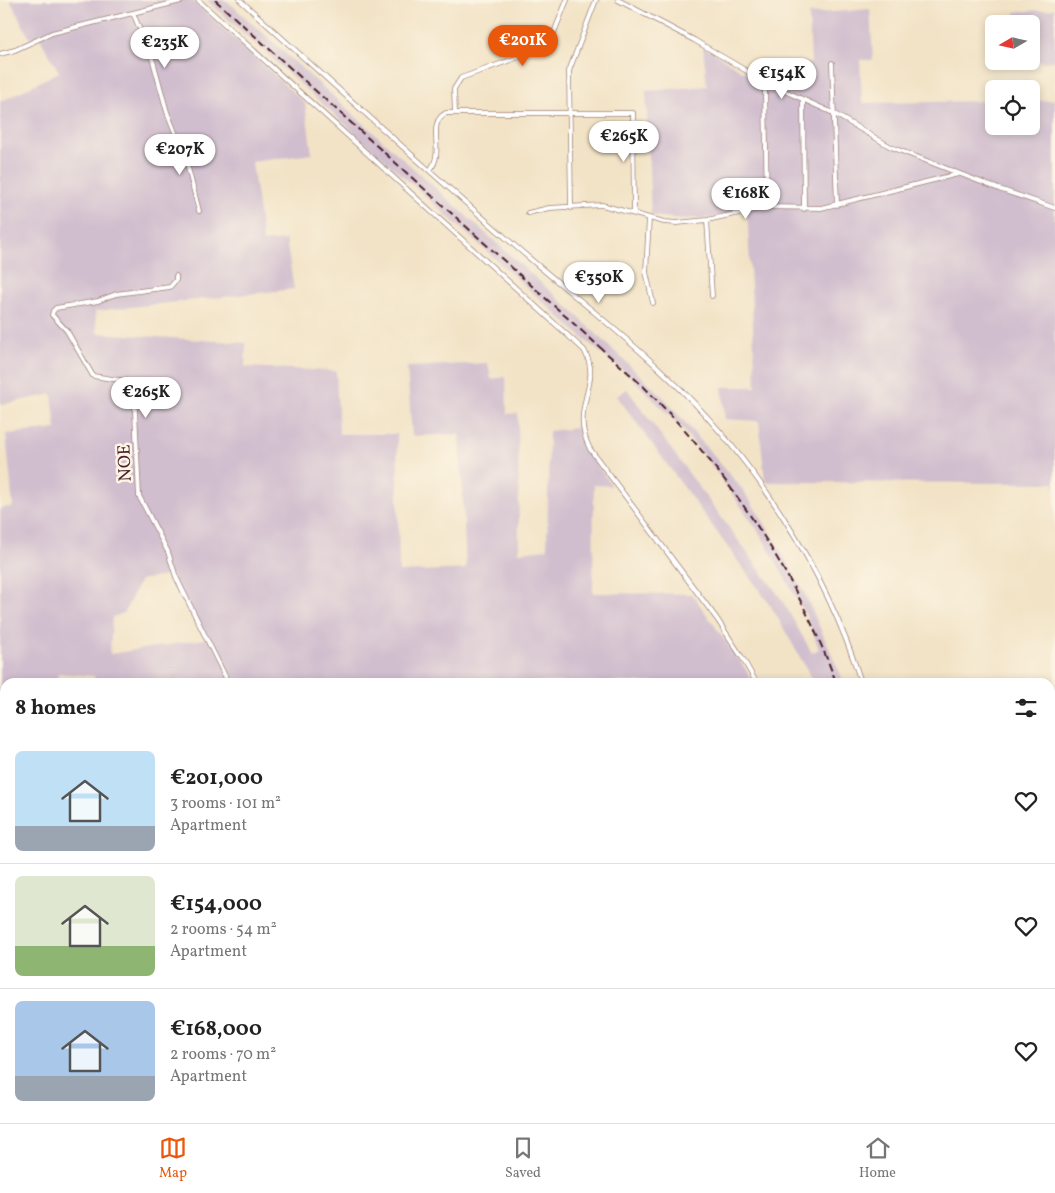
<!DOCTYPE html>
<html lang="en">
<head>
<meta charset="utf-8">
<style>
	:root { --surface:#fff; --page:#f6f6f6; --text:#222; --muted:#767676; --line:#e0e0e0; --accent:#ea580c }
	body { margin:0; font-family:Vollkorn,serif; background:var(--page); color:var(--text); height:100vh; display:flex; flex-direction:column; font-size:19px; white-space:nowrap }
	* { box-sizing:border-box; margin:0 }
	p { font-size:16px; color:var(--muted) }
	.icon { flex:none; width:28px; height:28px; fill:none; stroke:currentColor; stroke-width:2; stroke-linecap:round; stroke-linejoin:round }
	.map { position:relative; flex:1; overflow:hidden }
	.sheet { position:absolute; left:0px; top:678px; width:1055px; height:446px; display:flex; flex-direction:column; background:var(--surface); border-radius:15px 15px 0 0; box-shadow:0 2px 8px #0003 }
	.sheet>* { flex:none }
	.needle { width:32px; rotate:261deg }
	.fabs { position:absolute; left:985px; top:15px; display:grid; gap:10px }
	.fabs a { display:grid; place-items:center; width:55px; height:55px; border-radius:8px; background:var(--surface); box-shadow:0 2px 8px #0003; font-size:25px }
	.price { position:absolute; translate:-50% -42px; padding:0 11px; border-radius:18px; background:#fff; color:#222; font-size:16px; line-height:32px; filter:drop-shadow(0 1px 2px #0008) }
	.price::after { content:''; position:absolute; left:50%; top:30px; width:15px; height:11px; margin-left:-8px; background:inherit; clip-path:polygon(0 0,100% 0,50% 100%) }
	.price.on { background:var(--accent); color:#fff }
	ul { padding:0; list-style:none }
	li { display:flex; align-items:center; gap:15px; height:125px; padding:0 15px }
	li+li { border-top:1px solid var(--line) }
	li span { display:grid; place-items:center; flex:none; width:140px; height:100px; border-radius:8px; color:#555 }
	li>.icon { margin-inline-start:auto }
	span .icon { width:60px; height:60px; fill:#fffc; stroke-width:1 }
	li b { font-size:21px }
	h2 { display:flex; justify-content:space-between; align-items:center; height:60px; padding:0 15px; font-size:21px }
	.tab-bar { display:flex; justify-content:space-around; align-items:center; height:70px; border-top:1px solid var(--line); background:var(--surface); font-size:14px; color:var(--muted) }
	.tab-bar a { display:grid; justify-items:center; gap:2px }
	.tab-bar .on { color:var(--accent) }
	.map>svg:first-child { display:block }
</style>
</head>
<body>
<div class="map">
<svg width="1055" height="1123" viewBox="0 0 1055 1123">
	<rect width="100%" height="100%" fill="#fcf5e5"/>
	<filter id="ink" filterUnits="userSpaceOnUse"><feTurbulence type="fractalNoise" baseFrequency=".02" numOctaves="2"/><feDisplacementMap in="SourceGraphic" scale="10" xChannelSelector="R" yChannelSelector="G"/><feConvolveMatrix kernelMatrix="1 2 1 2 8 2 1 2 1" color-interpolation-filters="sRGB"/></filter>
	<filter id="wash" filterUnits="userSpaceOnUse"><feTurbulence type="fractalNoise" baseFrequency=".0096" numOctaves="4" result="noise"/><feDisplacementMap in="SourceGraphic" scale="20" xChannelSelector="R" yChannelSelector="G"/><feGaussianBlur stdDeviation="1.12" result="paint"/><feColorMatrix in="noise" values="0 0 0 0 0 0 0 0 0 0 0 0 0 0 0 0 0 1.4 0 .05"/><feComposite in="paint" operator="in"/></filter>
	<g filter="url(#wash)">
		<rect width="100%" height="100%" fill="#f2e3c6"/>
		<path fill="#d0bdce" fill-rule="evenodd" d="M 10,0 L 192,0 L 305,103 L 312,154 L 252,162 L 263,242 L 286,240 L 294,289 L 95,311 L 97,333 L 246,343 L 245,367 L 336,371 L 339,434 L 397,434 L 399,572 L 466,569 L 460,434 L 412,436 L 407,367 L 488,363 L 491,379 L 506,377 L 507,414 L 518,413 L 519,552 L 547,549 L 549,431 L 577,428 L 581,443 L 612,486 L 594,485 L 593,593 L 692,594 L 746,670 L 752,682 L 95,682 L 94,676 L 58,673 L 57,682 L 5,682 L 5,796 L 0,794 L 0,508 L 13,507 L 6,434 L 56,429 L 52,394 L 0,405 L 0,102 L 59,72 L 38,35 L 30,39 ZM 172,575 L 175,588 L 205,639 L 110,654 L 112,617 L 124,613 L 140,580 Z
			M 207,0 L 226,0 L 570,309 L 664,398 L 743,490 L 764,522 L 804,592 L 844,682 L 814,682 L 771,606 L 617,396 L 627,389 L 782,600 L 812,653 L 819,649 L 806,615 L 759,532 L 707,459 L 677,423 L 632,378 L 583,338 Z
			M 870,9 L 873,60 L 860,60 L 862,103 L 994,101 L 994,126 L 1031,126 L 1031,101 L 1055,100 L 1055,494 L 1054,483 L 765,482 L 759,421 L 725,419 L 722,387 L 756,387 L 747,208 L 716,217 L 684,219 L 651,216 L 646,91 L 707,86 L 703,46 L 745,73 L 746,66 L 811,63 L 809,14 Z
			M 1055,9 L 1055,61 L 1020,63 L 1031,61 L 1031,24 L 1016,24 L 1015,12 Z
			M 1055,768 L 1055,1123 L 950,1123 L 949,1119 L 1050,1119 L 1050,779 Z
			M 38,1119 L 383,1119 L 382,1123 L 37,1123 Z
			M 564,1119 L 613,1119 L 627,1123 L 562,1123 Z"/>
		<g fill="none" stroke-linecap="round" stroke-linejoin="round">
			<path stroke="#4db8cb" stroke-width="10" d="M 0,821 L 5,821
				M 819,1119 L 828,1123"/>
		</g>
	</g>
	<g filter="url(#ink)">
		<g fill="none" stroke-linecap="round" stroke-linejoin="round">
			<defs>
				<path id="street" d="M 198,0 L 584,350 C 604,385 568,406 590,449 L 717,619 L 743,659 L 756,682
					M 240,0 C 328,80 416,160 506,238 C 559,285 616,327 667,376 C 754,458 825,568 861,682
					M 618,0 L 694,40 L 767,83 L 833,113 L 891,147 L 999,189 L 1055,208
					M 133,13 L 153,61 L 167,112 L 186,160 L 199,211
					M 0,54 L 15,50 L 52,33 L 185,0
					M 832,63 L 837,205
					M 767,83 L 765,90 L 767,207
					M 803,100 L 804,209
					M 455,113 L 454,89 L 461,78 L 544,48 L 551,40 L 567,0
					M 430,170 C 446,151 425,124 446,113 L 633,113 L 634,213
					M 571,208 L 569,71 L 596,0
					M 528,213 L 549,208 L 602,205 L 664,222 L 677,223 L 707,220 L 767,207 L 821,208 L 958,174
					M 649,218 L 646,272 L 653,303
					M 707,220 L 712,296
					M 176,276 L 176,280 L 170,287 L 116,294 L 98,301 L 56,308 L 53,311 L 52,315 L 67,331 L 93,376 L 126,381 L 134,390 L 139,496 L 168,552 L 176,577 L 228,682
					M 1050,755 L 1055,741
					M 0,798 L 5,799
					M 1050,932 L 1055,933"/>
				<path id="secondary" d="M 0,1015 L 5,1012
					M 0,1025 L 5,1021
					M 625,1119 L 638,1123
					M 654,1119 L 665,1123
					M 549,1123 L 550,1119
					M 557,1123 L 558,1119"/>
			</defs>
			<use href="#street" stroke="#9e8178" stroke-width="5.5"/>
			<use href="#secondary" stroke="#9e8178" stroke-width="8"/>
			<use href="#street" stroke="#fff" stroke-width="4"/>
			<use href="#secondary" stroke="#fff" stroke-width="5.5"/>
			<path stroke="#4a1f2b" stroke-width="2" stroke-dasharray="8 4" stroke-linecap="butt" d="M 215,0 L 644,387 C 729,473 794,569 836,682
				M 929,1119 L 929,1123"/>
		</g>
	</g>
	<g text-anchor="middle" stroke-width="5" stroke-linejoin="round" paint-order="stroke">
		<g font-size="18" fill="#4a1f2b" stroke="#fcf5e5">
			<text transform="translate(124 463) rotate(-92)" y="6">NOE</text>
		</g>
	</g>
</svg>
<div class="fabs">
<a><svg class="needle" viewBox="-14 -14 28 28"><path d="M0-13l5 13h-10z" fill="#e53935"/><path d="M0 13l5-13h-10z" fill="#767676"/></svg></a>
<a><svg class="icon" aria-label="locate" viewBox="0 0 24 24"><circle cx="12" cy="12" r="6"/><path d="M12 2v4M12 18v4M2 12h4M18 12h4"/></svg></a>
</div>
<b class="price on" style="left:523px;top:67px">€201K</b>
<b class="price" style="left:165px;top:69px">€235K</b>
<b class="price" style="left:782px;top:100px">€154K</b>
<b class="price" style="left:624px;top:163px">€265K</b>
<b class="price" style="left:180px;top:176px">€207K</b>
<b class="price" style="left:746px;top:220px">€168K</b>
<b class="price" style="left:599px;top:304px">€350K</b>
<b class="price" style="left:146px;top:419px">€265K</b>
<section class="sheet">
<h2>8 homes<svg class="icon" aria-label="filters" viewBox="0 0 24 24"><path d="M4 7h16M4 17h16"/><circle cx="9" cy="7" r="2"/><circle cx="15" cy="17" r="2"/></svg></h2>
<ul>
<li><span style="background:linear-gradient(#bfe0f5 75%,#9aa5b1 0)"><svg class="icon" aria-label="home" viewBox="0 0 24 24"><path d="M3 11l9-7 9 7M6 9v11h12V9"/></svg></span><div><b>€201,000</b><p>3 rooms · 101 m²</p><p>Apartment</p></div><svg class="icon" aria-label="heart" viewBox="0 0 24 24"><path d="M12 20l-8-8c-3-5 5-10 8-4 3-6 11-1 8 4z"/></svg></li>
<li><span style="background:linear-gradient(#dfe7d0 70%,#8fb573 0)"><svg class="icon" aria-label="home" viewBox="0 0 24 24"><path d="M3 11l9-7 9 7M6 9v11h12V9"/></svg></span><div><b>€154,000</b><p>2 rooms · 54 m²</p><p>Apartment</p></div><svg class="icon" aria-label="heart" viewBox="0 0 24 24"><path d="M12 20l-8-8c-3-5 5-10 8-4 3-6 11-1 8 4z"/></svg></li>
<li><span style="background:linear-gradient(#a9c7e8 75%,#9aa5b1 0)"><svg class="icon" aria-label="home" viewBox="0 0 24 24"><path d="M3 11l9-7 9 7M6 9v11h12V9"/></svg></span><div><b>€168,000</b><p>2 rooms · 70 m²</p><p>Apartment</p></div><svg class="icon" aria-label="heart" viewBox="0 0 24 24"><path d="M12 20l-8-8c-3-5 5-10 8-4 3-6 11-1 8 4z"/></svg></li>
</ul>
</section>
</div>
<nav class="tab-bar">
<a class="on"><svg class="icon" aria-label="map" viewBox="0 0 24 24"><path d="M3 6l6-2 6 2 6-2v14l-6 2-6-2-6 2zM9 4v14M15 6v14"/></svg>Map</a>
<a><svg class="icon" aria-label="saved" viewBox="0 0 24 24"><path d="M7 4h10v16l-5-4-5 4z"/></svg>Saved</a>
<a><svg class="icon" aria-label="home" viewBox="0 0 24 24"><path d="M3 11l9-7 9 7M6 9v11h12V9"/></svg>Home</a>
</nav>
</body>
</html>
